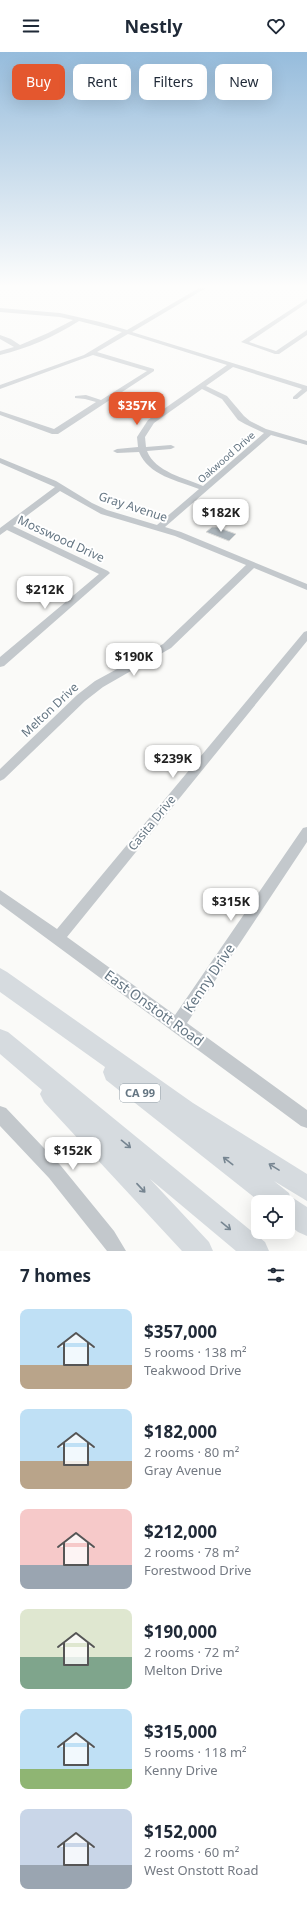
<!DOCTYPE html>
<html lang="en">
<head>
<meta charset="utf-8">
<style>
	:root { --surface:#fff; --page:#f6f6f7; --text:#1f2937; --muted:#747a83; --accent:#e4572e }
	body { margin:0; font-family:"Noto Sans",sans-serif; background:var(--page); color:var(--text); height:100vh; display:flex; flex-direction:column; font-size:15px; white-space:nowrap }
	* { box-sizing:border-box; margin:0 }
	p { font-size:13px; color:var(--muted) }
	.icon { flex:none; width:22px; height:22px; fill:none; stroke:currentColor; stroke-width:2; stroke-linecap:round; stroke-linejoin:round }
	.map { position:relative; height:1199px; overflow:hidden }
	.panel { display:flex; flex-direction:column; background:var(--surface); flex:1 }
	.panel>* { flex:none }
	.hud { position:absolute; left:12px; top:12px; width:283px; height:36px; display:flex; gap:8px }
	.controls { position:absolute; left:251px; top:1143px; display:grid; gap:8px }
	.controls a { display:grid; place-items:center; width:44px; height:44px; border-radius:8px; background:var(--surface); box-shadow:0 4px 16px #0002; font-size:20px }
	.price { position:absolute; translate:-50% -34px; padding:0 9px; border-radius:8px; background:#fff; color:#222; font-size:13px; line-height:26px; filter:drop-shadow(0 1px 2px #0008) }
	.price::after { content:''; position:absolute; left:50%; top:24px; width:12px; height:9px; margin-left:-6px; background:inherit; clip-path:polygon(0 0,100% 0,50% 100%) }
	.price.active { background:var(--accent); color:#fff }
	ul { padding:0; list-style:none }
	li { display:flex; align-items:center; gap:12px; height:100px; padding:0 20px }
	li span { display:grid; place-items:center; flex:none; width:112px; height:80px; border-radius:8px; color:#555 }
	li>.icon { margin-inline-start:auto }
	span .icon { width:48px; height:48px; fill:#fffc; stroke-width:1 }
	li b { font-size:17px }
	h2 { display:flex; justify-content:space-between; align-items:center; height:48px; padding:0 20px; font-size:17px }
	.tag { padding:0 14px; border-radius:8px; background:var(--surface); box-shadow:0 4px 16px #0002; font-size:14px; line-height:36px }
	.tag.active { background:var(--accent); color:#fff }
	header { display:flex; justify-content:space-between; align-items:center; height:52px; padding:0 20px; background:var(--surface); font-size:18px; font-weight:700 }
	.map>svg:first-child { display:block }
</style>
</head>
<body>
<header><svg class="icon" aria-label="menu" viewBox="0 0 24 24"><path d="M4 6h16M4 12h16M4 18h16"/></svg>Nestly<svg class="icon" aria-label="heart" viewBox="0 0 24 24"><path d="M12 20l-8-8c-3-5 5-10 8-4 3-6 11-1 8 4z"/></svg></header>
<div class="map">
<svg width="307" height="1199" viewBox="0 0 307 1199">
	<rect width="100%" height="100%" fill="#fafaf8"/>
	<path fill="#aab3b9" stroke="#dcdcda" d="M 212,475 L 217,475 L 236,482 L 229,489 L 206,480 Z"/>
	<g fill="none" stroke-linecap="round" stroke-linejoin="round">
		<path fill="#c3c8cc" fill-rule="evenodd" d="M 199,236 L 206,236 L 132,280 L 307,334 L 307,339 L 297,347 L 293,347 L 293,345 L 302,337 L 233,315 L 206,334 L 227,344 L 244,364 L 250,369 L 266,377 L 307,389 L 307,393 L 271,383 L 165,475 L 181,480 L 307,532 L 307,538 L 254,516 L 171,596 L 103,635 L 85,649 L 4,727 L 0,729 L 0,717 L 77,643 L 95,629 L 163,592 L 246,513 L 175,484 L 101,462 L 60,439 L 13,474 L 108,519 L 110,521 L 4,614 L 0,615 L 0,605 L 99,522 L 7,478 L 0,483 L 0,476 L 55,435 L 0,411 L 0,406 L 56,429 L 92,451 L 107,458 L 157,473 L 199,437 C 178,429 148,423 139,400 L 117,401 L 113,399 L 117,397 L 138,395 L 137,385 L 148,368 L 227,313 L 128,282 L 97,300 L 154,317 L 154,319 L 58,382 L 52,382 L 0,363 L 0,359 L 54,377 L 96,350 L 85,347 L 75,346 L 75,344 L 86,343 L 101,348 L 147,319 L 93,303 L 0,337 L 0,333 L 84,303 L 122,280 L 79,269 C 54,285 28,296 0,303 L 0,299 L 14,295 L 0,287 L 0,283 L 11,287 L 20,293 L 48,281 L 73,268 L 60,265 L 0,260 L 0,256 L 60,261 L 100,270 L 127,278 ZM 202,337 L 222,347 L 238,368 L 245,372 L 264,381 L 203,434 C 185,426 155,420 147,399 L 171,397 L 175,395 L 171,393 L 146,395 L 145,385 L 154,371 Z
			M 307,247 L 307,251 L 249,290 L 276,299 L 307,278 L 307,283 L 279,302 L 275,302 L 241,290 Z
			M 307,579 L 307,589 L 67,885 L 175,963 L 303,776 L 307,775 L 307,790 L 187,971 L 307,1058 L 307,1076 L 301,1074 L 0,852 L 0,838 L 57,877 L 304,580 Z
			M 0,1054 L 6,1056 L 61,1114 L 114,1179 L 126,1199 L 107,1199 L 49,1126 L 0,1074 Z"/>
		<path fill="#d6dbdf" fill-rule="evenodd" d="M 0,916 L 7,920 L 193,1051 L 307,1122 L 307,1149 L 274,1129 L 289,1141 L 290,1144 L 307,1155 L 307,1184 L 298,1180 L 288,1172 L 288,1150 L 260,1150 L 106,1028 L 103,1020 L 105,1015 L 0,940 Z
			M 0,977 L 8,980 L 265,1190 L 269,1199 L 236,1199 L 150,1127 L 209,1190 L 213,1199 L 182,1199 L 44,1050 L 40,1042 L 42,1038 L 0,1002 Z"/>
	</g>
	<defs><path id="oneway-shaft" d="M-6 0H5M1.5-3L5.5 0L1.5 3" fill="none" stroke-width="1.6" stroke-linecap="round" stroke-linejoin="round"/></defs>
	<g stroke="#768591">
		<use href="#oneway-shaft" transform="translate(126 1092) rotate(39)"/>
		<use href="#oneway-shaft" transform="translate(228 1109) rotate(-142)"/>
		<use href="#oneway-shaft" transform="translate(274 1115) rotate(-148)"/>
		<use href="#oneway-shaft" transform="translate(141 1136) rotate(47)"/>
		<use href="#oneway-shaft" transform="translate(226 1174) rotate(39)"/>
	</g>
	<linearGradient id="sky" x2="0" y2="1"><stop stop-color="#96bcdc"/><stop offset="0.58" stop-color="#fdfdfc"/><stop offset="1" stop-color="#fdfdfc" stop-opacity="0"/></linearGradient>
	<rect width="307" height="404" fill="url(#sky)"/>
	<g text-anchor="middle" stroke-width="4" stroke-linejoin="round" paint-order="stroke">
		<g font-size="10" fill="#657683" stroke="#fff">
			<text transform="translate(226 405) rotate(-41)" y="4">Oakwood Drive</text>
		</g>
		<rect fill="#fff" stroke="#939fa8" stroke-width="1" x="120" y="1032" width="40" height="18" rx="3"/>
		<g font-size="11" font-weight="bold" fill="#657683">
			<text x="140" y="1045">CA 99</text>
		</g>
		<g font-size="12" fill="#657683" stroke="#fff">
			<text transform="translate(133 455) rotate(18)" y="4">Gray Avenue</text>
			<text transform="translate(61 487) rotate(25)" y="4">Mosswood Drive</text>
			<text transform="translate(50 658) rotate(-43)" y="4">Melton Drive</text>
			<text transform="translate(152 771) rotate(-51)" y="4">Casita Drive</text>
		</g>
		<g font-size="14" fill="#657683" stroke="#fff">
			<text transform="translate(209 926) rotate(-56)" y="5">Kenny Drive</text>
			<text transform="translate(154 956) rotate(36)" y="5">East Onstott Road</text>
		</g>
	</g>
</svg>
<div class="controls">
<a><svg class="icon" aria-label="locate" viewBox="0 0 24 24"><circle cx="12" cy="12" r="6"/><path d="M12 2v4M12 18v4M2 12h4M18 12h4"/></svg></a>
</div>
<b class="price active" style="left:137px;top:374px">$357K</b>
<b class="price" style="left:221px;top:481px">$182K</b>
<b class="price" style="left:45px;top:558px">$212K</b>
<b class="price" style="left:134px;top:625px">$190K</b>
<b class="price" style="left:173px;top:727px">$239K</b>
<b class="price" style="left:231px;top:870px">$315K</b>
<b class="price" style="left:73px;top:1119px">$152K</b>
<div class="hud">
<a class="tag active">Buy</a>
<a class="tag">Rent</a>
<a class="tag">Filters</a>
<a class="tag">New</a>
</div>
</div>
<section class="panel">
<h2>7 homes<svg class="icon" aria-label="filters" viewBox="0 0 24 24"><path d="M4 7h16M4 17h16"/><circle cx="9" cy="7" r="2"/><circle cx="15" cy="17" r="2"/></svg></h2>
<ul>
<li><span style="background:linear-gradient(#bfe0f5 70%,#b9a48a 0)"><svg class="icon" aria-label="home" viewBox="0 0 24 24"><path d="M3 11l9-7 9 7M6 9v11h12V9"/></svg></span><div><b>$357,000</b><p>5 rooms · 138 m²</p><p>Teakwood Drive</p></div></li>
<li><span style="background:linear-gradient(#bfe0f5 65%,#b9a48a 0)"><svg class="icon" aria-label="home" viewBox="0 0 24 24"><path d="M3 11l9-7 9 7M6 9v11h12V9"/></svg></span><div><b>$182,000</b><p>2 rooms · 80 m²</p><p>Gray Avenue</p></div></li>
<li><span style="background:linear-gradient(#f6c9c9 70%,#9aa5b1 0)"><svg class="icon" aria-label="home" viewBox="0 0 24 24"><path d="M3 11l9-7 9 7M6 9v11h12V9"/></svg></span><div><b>$212,000</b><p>2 rooms · 78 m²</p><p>Forestwood Drive</p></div></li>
<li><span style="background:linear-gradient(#dfe7d0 60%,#7fa58c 0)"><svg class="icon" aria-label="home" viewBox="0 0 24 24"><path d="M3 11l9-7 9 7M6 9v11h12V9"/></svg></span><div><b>$190,000</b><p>2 rooms · 72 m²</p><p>Melton Drive</p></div></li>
<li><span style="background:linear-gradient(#bfe0f5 75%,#8fb573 0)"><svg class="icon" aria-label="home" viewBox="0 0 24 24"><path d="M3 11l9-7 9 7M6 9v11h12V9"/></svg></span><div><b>$315,000</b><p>5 rooms · 118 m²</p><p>Kenny Drive</p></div></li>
<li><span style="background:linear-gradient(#c9d6e8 70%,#9aa5b1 0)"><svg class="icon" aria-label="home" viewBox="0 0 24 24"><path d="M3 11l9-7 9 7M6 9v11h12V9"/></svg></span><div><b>$152,000</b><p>2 rooms · 60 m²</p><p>West Onstott Road</p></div></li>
</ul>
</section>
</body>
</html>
